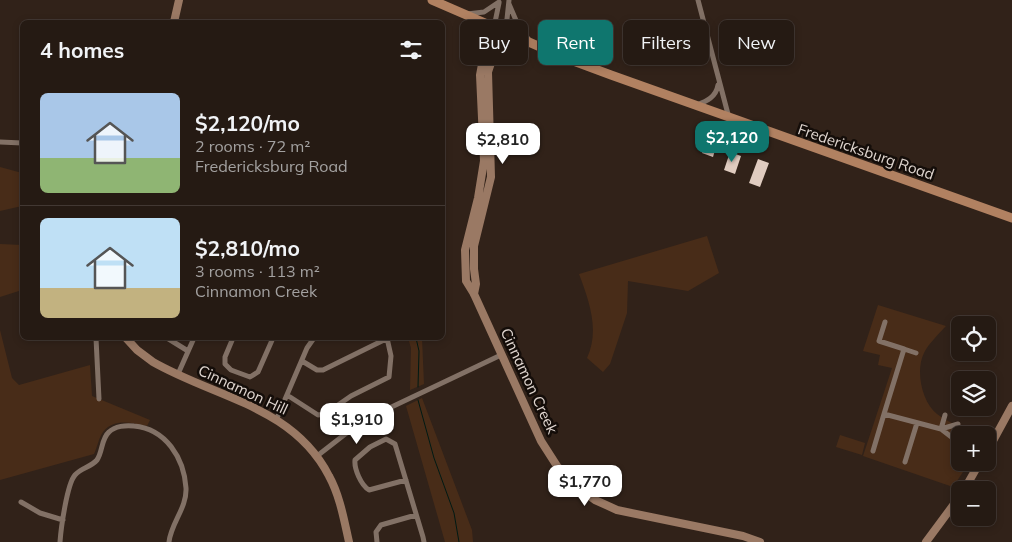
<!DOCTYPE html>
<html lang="en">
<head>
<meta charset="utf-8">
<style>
	:root { --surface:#251a13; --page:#2d231c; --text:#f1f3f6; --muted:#a3a1a0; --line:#423833; --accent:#0f766e }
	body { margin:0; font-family:Mulish,sans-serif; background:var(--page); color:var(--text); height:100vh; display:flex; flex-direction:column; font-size:19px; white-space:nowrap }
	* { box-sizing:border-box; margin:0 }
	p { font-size:16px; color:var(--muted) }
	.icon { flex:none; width:28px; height:28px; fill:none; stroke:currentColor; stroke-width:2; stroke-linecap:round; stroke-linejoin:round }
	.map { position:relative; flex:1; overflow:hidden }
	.details { position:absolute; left:20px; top:20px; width:425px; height:320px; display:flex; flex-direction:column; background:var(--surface); border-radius:8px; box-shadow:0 2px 8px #0003,0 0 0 1px var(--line) }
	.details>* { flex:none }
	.guide { position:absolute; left:460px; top:20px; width:475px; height:45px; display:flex; gap:10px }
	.buttons { position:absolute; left:951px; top:316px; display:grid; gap:10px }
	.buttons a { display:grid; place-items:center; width:45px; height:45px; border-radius:8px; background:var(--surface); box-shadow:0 2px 8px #0003,0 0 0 1px var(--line); font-size:25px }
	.price { position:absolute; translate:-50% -42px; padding:0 11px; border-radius:10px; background:#fff; color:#222; font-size:16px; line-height:32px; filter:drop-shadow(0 1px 2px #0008) }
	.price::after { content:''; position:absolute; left:50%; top:30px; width:15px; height:11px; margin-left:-8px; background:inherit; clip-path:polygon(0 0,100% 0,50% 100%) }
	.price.active { background:var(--accent); color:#fff }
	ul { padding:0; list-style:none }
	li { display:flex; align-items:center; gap:15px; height:125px; padding:0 20px }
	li+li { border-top:1px solid var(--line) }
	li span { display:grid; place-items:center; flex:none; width:140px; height:100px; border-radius:8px; color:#555 }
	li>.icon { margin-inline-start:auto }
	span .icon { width:60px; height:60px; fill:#fffc; stroke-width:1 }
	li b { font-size:21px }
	h2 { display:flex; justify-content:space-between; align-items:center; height:60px; padding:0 20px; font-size:21px }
	.pill { padding:0 18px; border-radius:8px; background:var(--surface); box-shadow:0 2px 8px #0003,0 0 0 1px var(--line); font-size:18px; line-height:45px }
	.pill.active { background:var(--accent); color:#fff }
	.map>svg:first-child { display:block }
</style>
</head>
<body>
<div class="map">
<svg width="1012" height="542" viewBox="0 0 1012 542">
	<rect width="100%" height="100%" fill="#312219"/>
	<path fill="#482c18" d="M 0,167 L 22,173 L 22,206 L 0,211 Z
		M 707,236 L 719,273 L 688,291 L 628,281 L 627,313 L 610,364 L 603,372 L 587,358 C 600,330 589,301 579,274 Z
		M 0,244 L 22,245 L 22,290 L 0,297 Z
		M 878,305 L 946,326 C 938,335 929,343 924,353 C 915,371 922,402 937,414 C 948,422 962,428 974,435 L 960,435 L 960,462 L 969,463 L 953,487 L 863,456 L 892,368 L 878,365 L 880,355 L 863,351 Z
		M 0,330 L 12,378 L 19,385 L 90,365 L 92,396 L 150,420 L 147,426 C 132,423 114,418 103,432 C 99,437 97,448 94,454 L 0,480 Z
		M 408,338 L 422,338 L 424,384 L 410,390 L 411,348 Z
		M 422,398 L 472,530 L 473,542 L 445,542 L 406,406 Z
		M 840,435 L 865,443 L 862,455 L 836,447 Z"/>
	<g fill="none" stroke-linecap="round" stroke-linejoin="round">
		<path stroke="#001a14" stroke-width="1" d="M 416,338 L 419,351 L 418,387
			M 418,400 L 434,458 L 454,513 L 459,542"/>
	</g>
	<path fill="#e0ccc0" d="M 709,134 L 719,137 L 713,157 L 702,153 Z
		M 730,152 L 741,156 L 735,174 L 724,170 Z
		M 758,159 L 769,163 L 760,187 L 749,183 Z"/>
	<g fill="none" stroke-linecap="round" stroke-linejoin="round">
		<path stroke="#827166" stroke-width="5" d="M 698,0 L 729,118
			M 509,4 L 518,25 L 529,40
			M 467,14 L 484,12 L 499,2
			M 494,27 L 499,3
			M 502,30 L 507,19 L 509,0
			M 697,105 C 707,101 716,97 718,85
			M 0,142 L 22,143
			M 96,338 L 99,399
			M 167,338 L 188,351
			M 233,338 L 225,357 L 225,364 L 231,370 L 250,377 L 258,372 L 273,338
			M 904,349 L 916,353
			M 302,361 L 317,370 L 323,370 L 388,338
			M 178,374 L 194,338
			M 287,395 L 318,415 L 325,414 L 351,396 L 389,377 L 391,356 L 387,338
			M 884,414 L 904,349 L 879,341 L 885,322
			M 277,418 L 307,348 L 314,338
			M 941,429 L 958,424
			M 941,429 L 945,415
			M 873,451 L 884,414 L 941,429 L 954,439 L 958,450
			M 317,456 L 362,421 L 501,355
			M 905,462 L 917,423
			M 406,480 L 369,490 C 361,485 354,469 355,460 L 370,447 L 386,439 L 395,444 L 423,537 L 424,542
			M 21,502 L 40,513 L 63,520
			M 60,542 C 61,528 67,484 75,475 C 81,468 91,467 97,460 C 103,451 101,439 109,432 C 115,426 126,425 134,426 C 166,429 184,458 186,488 C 187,508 171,523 169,542
			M 377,542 L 376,532 L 381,525 L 416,515"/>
		<path stroke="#9a7964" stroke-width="8" d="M 174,22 L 179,0
			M 494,27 L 483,59 L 480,75 L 484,161 L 478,198 L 465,250 L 466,281 L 474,294 L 541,441 L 557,466 L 573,484 L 595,500 L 617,510 L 743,536 L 760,542
			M 474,294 L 476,284 L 474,269 L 474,246 L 491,177 L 488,72 L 502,30
			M 126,338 L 137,350 L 153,362 C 216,398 293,406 329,476 C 340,496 344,520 349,542
			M 988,450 L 1012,406
			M 964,490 L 980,462
			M 926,542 L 960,496"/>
		<path stroke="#b18161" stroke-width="9" d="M 432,0 L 568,59 L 611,75 L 1012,218"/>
	</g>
	<g text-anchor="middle" stroke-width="5" stroke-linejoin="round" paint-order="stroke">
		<g font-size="15" fill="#e0d6d0" stroke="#140d09">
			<text transform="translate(866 152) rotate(19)" y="5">Fredericksburg Road</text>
			<text transform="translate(529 381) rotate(65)" y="5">Cinnamon Creek</text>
			<text transform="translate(243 390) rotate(25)" y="5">Cinnamon Hill</text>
		</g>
	</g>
</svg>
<div class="buttons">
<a><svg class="icon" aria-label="locate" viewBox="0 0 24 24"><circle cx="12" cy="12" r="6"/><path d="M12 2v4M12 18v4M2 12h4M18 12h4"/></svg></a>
<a><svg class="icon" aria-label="layers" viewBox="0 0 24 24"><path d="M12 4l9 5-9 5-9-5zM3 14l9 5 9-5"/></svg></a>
<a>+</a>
<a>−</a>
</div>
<b class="price active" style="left:732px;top:163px">$2,120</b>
<b class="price" style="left:503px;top:165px">$2,810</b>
<b class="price" style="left:357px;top:445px">$1,910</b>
<b class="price" style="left:585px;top:507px">$1,770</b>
<div class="guide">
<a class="pill">Buy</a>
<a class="pill active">Rent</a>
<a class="pill">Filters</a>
<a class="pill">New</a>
</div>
<section class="details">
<h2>4 homes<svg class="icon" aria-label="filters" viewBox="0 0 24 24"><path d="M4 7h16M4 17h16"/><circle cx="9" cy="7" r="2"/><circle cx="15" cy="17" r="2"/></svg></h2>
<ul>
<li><span style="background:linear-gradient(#a9c7e8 65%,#8fb573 0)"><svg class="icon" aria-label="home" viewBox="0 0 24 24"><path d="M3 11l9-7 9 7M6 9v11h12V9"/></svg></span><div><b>$2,120/mo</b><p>2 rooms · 72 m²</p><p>Fredericksburg Road</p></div></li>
<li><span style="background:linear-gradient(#bfe0f5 70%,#c2b280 0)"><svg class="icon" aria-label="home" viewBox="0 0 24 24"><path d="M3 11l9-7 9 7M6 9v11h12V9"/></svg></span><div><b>$2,810/mo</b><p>3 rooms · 113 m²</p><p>Cinnamon Creek</p></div></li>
</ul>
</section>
</div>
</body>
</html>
